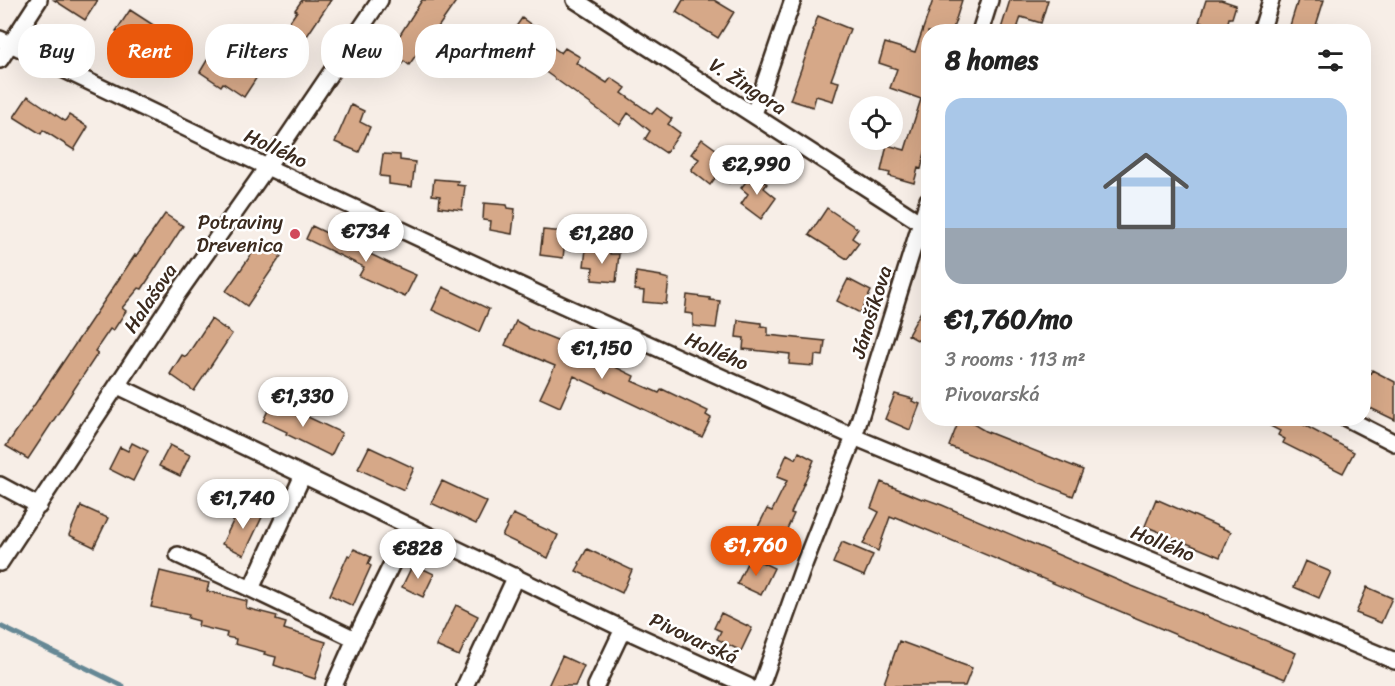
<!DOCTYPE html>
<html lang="en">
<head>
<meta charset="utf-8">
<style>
	:root { --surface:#fff; --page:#f2f2f2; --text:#222; --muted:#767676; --accent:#ea580c }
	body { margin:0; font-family:Sriracha,sans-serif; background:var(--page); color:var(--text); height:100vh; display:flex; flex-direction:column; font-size:22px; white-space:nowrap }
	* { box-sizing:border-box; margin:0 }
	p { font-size:20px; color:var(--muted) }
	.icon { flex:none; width:33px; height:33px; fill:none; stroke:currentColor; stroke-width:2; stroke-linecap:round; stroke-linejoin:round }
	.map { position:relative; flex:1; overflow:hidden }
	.details { position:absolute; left:921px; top:24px; width:450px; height:402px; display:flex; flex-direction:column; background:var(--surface); border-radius:24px; box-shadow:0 6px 24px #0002 }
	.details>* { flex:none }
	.banner { position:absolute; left:18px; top:24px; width:570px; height:54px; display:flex; gap:12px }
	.controls { position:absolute; left:849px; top:96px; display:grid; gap:12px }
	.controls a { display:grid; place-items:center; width:54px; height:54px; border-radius:50%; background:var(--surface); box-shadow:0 6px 24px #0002; font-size:30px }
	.price { position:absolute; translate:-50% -51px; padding:0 14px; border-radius:21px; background:#fff; color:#222; font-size:20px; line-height:39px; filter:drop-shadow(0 2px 3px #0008) }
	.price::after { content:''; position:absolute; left:50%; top:36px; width:18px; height:14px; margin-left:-9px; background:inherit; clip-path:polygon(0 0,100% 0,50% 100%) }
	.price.active { background:var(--accent); color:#fff }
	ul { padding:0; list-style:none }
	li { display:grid; align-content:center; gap:12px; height:318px; padding:0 24px }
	li span { display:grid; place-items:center; height:186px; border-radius:18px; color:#555 }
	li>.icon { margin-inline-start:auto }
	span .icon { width:108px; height:108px; fill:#fffc; stroke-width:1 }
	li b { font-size:26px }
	h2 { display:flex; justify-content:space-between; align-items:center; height:72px; padding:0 24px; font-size:26px }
	.pill { padding:0 21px; border-radius:24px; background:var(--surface); box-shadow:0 6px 24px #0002; font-size:21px; line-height:54px }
	.pill.active { background:var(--accent); color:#fff }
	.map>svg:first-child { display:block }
</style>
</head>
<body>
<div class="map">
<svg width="1395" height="686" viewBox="0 0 1395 686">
	<rect width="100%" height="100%" fill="#f7eee7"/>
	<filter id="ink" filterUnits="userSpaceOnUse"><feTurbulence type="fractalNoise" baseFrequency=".0167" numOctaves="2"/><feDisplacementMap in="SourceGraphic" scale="12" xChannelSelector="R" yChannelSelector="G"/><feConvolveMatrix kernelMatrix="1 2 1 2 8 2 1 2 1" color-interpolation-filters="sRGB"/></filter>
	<g filter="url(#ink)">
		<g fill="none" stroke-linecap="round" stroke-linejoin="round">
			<path stroke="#668895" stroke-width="5" d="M 0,626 L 123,686"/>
		</g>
		<path fill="#d6a888" stroke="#3b2a1e" stroke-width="1.5" d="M 54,0 L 98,0 L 85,20 Z
			M 302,0 L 331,0 L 289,63 L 270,50 L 297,11 L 295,10 Z
			M 422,0 L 457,0 L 418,56 L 416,55 L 409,65 L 404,61 L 398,69 L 384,60 Z
			M 683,0 L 714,0 L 734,12 L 718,38 L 676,12 Z
			M 933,0 L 962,0 L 952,32 L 928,32 L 928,141 L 921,169 L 918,168 L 914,183 L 889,176 L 890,173 L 881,171 L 887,145 L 905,150 L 921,99 L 890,88 L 897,69 L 879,63 L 885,43 L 915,52 Z
			M 1010,0 L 1048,0 L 1041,23 L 1021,17 L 1016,32 L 1000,32 Z
			M 1206,0 L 1221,0 L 1236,5 L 1232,18 L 1229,18 L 1226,30 L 1199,22 Z
			M 1298,0 L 1324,0 L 1314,32 L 1288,32 Z
			M 130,10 L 158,28 L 150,42 L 144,37 L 138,45 L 116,31 Z
			M 818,16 L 850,29 L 831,80 L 839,82 L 833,101 L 816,96 L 813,107 L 790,100 L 810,44 L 814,31 L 813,30 Z
			M 522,18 L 537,29 L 534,34 L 561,53 L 565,48 L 580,57 L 576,63 L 607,83 L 611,78 L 626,88 L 622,93 L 652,114 L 657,108 L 672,119 L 668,124 L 680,133 L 666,153 L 645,139 L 650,131 L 628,113 L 620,125 L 533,63 L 532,65 L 503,45 Z
			M 213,50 L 235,64 L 236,62 L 257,77 L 244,97 L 223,83 L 221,86 L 200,72 Z
			M 28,96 L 65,121 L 69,115 L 88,127 L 74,150 L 43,130 L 41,134 L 14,117 Z
			M 351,105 L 364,111 L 360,122 L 370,127 L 359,152 L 335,142 Z
			M 702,139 L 717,150 L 714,154 L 737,172 L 729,183 L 718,174 L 710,185 L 691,170 L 699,159 L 691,154 Z
			M 383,154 L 400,155 L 400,160 L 415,162 L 412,187 L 389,184 L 389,177 L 380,176 Z
			M 753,173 L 767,184 L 764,188 L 776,198 L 761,219 L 741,204 L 748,194 L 741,188 Z
			M 434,179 L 458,181 L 457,185 L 465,186 L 462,210 L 439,207 L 440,196 L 432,195 Z
			M 484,203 L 507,205 L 508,208 L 515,209 L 512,234 L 490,230 L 491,221 L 483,220 Z
			M 827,208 L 858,229 L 852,238 L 859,243 L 847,259 L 809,235 Z
			M 165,214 L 183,226 L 142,289 L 139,288 L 122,308 L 126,311 L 113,331 L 110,329 L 95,351 L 98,353 L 28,459 L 6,446 L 35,404 L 135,255 L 136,256 Z
			M 312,226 L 393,265 L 416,275 L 405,297 L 359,276 L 364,267 L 306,239 Z
			M 543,230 L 566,232 L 563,258 L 540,255 Z
			M 260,242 L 281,256 L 247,306 L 226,291 Z
			M 586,249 L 610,251 L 610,254 L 619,254 L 616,282 L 592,280 L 593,267 L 584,266 Z
			M 636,272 L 661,276 L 661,277 L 669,279 L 666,304 L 643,302 L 644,291 L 635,290 Z
			M 848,279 L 871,291 L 860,313 L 837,301 Z
			M 443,287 L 489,309 L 479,332 L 432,310 Z
			M 687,295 L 710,298 L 710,300 L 720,301 L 716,328 L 693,326 L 693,314 L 685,313 Z
			M 928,299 L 928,346 L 908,335 Z
			M 211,319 L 232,334 L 194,391 L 170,374 L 182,355 L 186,357 Z
			M 738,320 L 761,323 L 761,326 L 768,327 L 768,335 L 825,341 L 823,356 L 815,355 L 814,366 L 789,364 L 790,354 L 743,349 L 744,338 L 736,337 Z
			M 516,321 L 527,327 L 527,328 L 572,346 L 634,376 L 632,381 L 659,393 L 662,389 L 708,411 L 706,415 L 711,418 L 702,437 L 574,376 L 560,407 L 540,398 L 555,366 L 505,345 Z
			M 1372,370 L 1395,382 L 1395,420 L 1364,405 L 1364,387 Z
			M 895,394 L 913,399 L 912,401 L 920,404 L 910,430 L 885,419 Z
			M 274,401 L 342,433 L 331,456 L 286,434 L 287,432 L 263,421 L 271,404 L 272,405 Z
			M 960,418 L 975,418 L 973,424 L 985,431 L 1083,470 L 1073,496 L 949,446 Z
			M 1255,418 L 1291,418 L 1354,452 L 1343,473 L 1283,443 L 1285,439 L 1278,435 L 1280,431 Z
			M 132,443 L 148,451 L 133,481 L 109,469 L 120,447 L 128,451 Z
			M 170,445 L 190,455 L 180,476 L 159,466 Z
			M 369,447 L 414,468 L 404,490 L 358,469 Z
			M 799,452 L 814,460 L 791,513 L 794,514 L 781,542 L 756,531 L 767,509 L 772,511 L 787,481 L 777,477 L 787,454 L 796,459 Z
			M 442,481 L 487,502 L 476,524 L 431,503 Z
			M 881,482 L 922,499 L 923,498 L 942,505 L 1122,582 L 1296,653 L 1285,679 L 1186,639 L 896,517 L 895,519 L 890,517 L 878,551 L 863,544 L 879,512 L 871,508 Z
			M 1156,499 L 1231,532 L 1220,557 L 1145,526 Z
			M 241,505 L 263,515 L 244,555 L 222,544 Z
			M 81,506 L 108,518 L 94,547 L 69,535 Z
			M 513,514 L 558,535 L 548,558 L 502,536 Z
			M 842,542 L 873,555 L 864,576 L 833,563 Z
			M 354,549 L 371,557 L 368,564 L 371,566 L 353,606 L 330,595 L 348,555 L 350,556 Z
			M 587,549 L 632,570 L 622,593 L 576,571 L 580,564 L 579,563 Z
			M 759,561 L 774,568 L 761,595 L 737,584 L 747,563 L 756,567 Z
			M 1305,561 L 1331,572 L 1319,598 L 1294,587 Z
			M 413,564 L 434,574 L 423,597 L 402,587 Z
			M 160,571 L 209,583 L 207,591 L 247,601 L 246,608 L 277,616 L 276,620 L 286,623 L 284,629 L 326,642 L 315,679 L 274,665 L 276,657 L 264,654 L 265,652 L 235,644 L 236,639 L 226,637 L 227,633 L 198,626 L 199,621 L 188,618 L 189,615 L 151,607 Z
			M 1367,587 L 1392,598 L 1381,623 L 1356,613 Z
			M 456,605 L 478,616 L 459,656 L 436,646 Z
			M 721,613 L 752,628 L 741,651 L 717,639 L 721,631 L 714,628 Z
			M 899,641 L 972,668 L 965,686 L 883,686 Z
			M 562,656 L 584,666 L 575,686 L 548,686 Z"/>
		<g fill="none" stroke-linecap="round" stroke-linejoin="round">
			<defs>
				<path id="street" d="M 575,0 L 921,223 L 928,223
					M 980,32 L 990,0
					M 1261,32 L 1271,0
					M 0,39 L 267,167 L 560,304 L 854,437 L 1395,661
					M 0,60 L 39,0
					M 754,114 L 793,0
					M 118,386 L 623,629 L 748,686
					M 1346,418 L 1395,443
					M 0,485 L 39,506
					M 178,555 L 251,589 L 355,639
					M 0,563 L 174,299 L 267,167 L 380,0
					M 251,589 L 303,475
					M 334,686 L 355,639 L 410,527
					M 465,686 L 516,576
					M 596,686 L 623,629
					M 761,686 L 805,562 L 854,437 L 928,200"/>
			</defs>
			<use href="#street" stroke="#3b2a1e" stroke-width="20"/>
			<use href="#street" stroke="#fff" stroke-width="15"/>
		</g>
	</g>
	<circle fill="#d1495b" stroke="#fff" stroke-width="2" cx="295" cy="234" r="6"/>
	<g text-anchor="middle" stroke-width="5" stroke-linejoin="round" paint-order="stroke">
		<g font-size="20" fill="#3b2a1e" stroke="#fff">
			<text transform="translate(748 86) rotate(33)" y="7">V. Žingora</text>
			<text transform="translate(276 148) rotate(25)" y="7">Hollého</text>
			<text transform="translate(150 298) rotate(-56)" y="7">Halašova</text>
			<text transform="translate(871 312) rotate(-73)" y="7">Jánošíkova</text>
			<text transform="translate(717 351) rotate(24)" y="7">Hollého</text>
			<text transform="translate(1163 543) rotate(22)" y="7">Hollého</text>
			<text transform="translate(694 638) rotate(25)" y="7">Pivovarská</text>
		</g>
		<g font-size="20" fill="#3b2a1e" stroke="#fff" text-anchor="end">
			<text x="283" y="229">Potraviny<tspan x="283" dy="23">Drevenica</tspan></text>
		</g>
	</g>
</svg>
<div class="controls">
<a><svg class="icon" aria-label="locate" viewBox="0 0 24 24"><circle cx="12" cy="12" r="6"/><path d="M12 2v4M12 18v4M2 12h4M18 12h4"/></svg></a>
</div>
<b class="price" style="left:757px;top:196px">€2,990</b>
<b class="price" style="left:366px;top:263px">€734</b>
<b class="price" style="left:602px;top:265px">€1,280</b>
<b class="price" style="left:602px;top:380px">€1,150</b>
<b class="price" style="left:303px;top:428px">€1,330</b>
<b class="price" style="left:243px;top:530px">€1,740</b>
<b class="price active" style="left:756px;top:577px">€1,760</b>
<b class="price" style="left:418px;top:580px">€828</b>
<div class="banner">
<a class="pill">Buy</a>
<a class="pill active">Rent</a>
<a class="pill">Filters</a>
<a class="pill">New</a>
<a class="pill">Apartment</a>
</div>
<section class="details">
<h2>8 homes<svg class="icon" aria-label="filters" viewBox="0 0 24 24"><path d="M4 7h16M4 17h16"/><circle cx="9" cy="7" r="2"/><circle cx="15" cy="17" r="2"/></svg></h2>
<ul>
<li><span style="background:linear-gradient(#a9c7e8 70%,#9aa5b1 0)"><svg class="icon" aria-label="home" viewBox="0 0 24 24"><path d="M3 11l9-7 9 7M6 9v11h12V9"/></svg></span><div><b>€1,760/mo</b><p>3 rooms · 113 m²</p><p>Pivovarská</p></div></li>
</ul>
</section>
</div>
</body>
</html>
